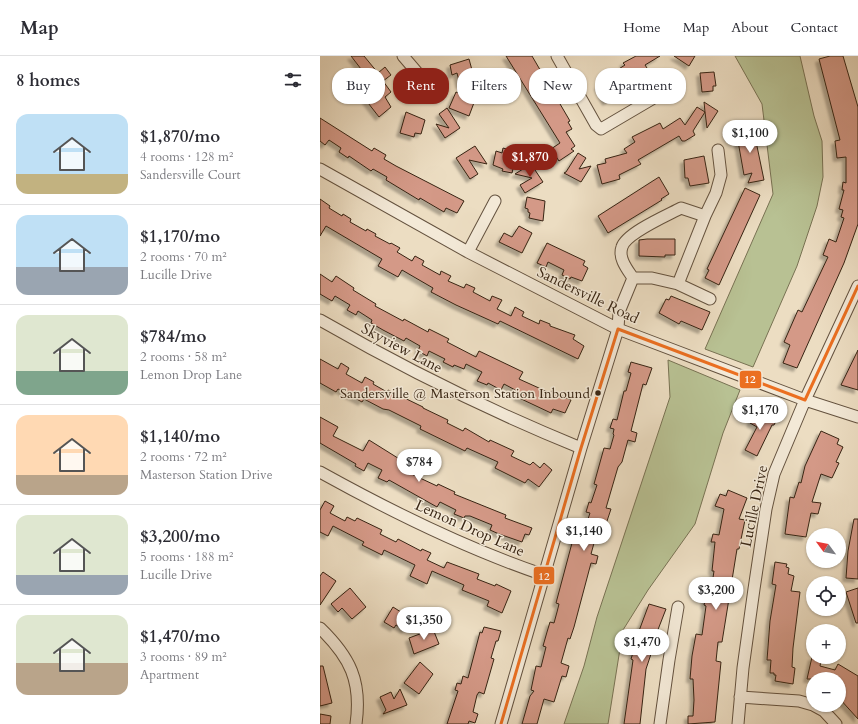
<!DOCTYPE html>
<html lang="en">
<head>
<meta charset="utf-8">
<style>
	:root { --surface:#fff; --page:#f7f7f7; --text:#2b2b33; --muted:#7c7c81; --line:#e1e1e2; --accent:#8f2418 }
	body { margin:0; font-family:Cardo,serif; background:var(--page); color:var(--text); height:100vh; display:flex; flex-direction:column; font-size:15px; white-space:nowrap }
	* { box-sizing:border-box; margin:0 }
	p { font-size:13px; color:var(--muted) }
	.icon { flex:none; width:22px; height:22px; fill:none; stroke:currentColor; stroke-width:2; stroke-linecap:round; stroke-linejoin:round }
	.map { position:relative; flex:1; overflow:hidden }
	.drawer { display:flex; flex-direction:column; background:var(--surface); width:320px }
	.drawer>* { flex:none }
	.banner { position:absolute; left:12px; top:12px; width:380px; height:36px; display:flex; gap:8px }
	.needle { width:26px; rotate:302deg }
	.fabs { position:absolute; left:486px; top:472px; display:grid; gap:8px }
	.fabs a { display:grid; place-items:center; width:40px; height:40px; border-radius:50%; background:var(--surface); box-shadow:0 1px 3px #0004; font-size:20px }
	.price { position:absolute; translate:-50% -34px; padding:0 9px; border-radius:14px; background:#fff; color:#222; font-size:13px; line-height:26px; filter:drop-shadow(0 1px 2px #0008) }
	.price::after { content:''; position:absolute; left:50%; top:24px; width:12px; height:9px; margin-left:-6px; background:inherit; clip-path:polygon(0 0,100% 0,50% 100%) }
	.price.on { background:var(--accent); color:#fff }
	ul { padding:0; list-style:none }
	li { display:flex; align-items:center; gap:12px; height:100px; padding:0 16px }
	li+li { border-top:1px solid var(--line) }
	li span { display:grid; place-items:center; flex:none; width:112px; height:80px; border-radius:12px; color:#555 }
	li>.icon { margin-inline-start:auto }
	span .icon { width:48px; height:48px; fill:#fffc; stroke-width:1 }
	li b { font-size:17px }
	h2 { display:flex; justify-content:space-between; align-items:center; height:48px; padding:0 16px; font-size:17px }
	.chip { padding:0 14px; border-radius:16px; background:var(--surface); box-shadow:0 1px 3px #0004; font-size:14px; line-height:36px }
	.chip.on { background:var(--accent); color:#fff }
	header { display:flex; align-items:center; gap:24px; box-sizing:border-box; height:56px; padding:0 20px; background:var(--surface); border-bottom:1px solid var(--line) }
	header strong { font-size:19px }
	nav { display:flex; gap:22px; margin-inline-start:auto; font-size:14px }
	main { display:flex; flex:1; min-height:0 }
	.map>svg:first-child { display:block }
</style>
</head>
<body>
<header>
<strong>Map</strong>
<nav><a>Home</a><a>Map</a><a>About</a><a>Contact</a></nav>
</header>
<main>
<section class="drawer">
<h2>8 homes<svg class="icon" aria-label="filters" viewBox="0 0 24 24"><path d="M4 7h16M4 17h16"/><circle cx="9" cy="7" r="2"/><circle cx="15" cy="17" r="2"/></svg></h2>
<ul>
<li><span style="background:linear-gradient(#bfe0f5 75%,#c2b280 0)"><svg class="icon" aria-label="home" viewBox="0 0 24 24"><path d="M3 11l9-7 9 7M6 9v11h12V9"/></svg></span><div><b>$1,870/mo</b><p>4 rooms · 128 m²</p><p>Sandersville Court</p></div></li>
<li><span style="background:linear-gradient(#bfe0f5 65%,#9aa5b1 0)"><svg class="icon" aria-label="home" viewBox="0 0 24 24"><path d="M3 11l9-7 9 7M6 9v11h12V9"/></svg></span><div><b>$1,170/mo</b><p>2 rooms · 70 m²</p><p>Lucille Drive</p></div></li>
<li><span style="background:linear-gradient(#dfe7d0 70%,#7fa58c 0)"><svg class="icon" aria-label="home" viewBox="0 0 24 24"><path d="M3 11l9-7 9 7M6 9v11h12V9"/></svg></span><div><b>$784/mo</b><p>2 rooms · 58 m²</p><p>Lemon Drop Lane</p></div></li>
<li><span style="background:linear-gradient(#ffd9b3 75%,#b9a48a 0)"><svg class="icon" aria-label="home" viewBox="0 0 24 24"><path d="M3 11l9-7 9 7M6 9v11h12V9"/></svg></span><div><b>$1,140/mo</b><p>2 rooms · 72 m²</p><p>Masterson Station Drive</p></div></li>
<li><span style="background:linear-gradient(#dfe7d0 75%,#9aa5b1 0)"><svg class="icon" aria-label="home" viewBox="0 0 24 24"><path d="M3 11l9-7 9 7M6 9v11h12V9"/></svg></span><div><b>$3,200/mo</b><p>5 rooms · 188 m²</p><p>Lucille Drive</p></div></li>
<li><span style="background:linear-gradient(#dfe7d0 60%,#b9a48a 0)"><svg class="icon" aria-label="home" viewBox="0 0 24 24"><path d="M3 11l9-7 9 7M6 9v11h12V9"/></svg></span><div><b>$1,470/mo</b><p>3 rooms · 89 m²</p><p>Apartment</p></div></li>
</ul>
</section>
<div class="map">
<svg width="538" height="668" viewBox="0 0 538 668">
	<defs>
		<filter id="shadow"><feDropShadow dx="-3.5" dy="3.5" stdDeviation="1" flood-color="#0004"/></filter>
	</defs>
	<rect width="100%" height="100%" fill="#ecddc2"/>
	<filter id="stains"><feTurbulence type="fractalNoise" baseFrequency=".005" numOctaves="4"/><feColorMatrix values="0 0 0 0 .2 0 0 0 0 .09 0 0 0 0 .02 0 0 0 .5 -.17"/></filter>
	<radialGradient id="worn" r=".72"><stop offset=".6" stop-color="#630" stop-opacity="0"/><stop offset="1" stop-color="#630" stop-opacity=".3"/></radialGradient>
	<path fill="#b8c193" stroke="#787253" d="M 415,0 L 480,0 L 494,60 L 502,85 L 503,121 L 497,150 L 477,210 L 433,311 L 385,293 L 453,138 L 442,48 Z
		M 348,304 L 420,334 L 403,377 L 375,468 L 328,534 L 303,574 L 288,668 L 244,668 L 264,610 L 277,561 L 350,341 Z"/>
	<path fill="#d49987" stroke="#372413" filter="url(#shadow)" d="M 31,0 L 44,0 L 58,17 L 65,11 L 71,19 L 63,25 L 71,36 L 65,41 L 71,51 L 59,61 L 45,43 L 53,37 L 37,16 L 41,13 Z
		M 186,0 L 212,0 L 250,65 L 248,66 L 252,73 L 246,76 L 255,90 L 251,93 L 254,95 L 239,105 L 231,93 L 240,87 Z
		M 316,0 L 340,0 L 325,9 L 327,12 L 317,18 L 320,23 L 313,28 L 314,31 L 286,46 L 278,30 L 284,27 L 282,25 L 295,18 L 294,16 L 305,9 L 303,7 Z
		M 354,0 L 375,0 L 369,10 Z
		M 510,0 L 523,0 L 538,51 L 538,168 L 524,207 L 477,312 L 463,307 L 470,289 L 464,286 L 478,254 L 482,256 L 508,201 L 503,199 L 509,183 L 516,186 L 524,162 L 521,161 L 523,154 L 519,153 L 524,134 L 522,134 L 523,126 L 526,127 L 526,101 L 517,102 L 515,85 L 520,84 L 499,3 Z
		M 149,3 L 155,25 L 140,29 L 137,17 L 132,19 L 130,9 Z
		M 394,16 L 396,30 L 393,30 L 393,35 L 382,36 L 380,17 Z
		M 136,36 L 155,44 L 149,60 L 129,52 Z
		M 384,46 L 398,55 L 387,72 L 385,56 L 373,75 L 375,79 L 365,85 L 362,85 L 359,80 L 318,104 L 321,108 L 299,119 L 300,123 L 282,128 L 277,109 L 286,107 L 285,103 L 307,97 L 304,93 L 315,86 L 312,81 L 340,67 L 343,73 L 360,62 L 365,69 L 377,51 L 385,56 Z
		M 127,52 L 140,72 L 125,82 L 116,68 L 129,72 L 119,58 Z
		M 86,56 L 105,64 L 101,78 L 95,77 L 94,81 L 80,77 Z
		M 0,62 L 52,95 L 54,92 L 66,99 L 64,103 L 76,110 L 144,145 L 137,157 L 126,152 L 124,156 L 100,142 L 99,144 L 66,124 L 67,121 L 53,113 L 51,115 L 29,100 L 28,102 L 19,96 L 21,92 L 9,84 L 5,89 L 0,85 Z
		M 433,71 L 444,124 L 428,127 L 432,117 L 424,119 L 416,74 Z
		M 155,90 L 167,108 L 149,104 L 158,118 L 150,123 L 136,102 Z
		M 183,92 L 197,96 L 192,117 L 182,115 L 183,113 L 173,109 L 176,95 L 182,97 Z
		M 258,97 L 266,102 L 259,113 L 271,110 L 261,126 L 244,117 L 246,116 Z
		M 384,100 L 389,127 L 370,130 L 368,122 L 365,122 L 364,104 Z
		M 211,108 L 223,126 L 205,137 L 200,129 L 212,122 L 195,118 Z
		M 339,121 L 349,138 L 341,143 L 342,144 L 288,177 L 278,160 Z
		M 425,132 L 440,139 L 399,229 L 385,222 L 389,214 L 387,213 Z
		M 207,141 L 225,145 L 223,165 L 209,162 L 210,157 L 208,156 L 208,153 L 205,152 Z
		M 0,143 L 10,150 L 9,152 L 22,160 L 23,158 L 31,163 L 30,166 L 46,175 L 47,173 L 56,178 L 55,180 L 70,188 L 71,187 L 80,192 L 77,196 L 92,205 L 95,200 L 104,205 L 102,209 L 120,219 L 121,215 L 131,220 L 128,225 L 144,232 L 146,228 L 155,232 L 153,236 L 170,245 L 172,240 L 182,244 L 177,253 L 191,260 L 195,251 L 204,256 L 202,260 L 219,268 L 220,264 L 230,268 L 230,270 L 255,279 L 253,283 L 264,290 L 258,303 L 180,265 L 178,268 L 136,249 L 111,236 L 113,232 L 82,214 L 78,221 L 58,210 L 62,203 L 6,170 L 0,180 Z
		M 199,170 L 212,177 L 202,197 L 179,186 L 184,177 L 192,181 Z
		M 327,183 L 355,183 L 355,199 L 345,199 L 345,201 L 319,200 L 319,184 Z
		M 227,187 L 265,205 L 263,209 L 268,212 L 262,225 L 251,221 L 250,223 L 242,219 L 244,214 L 228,206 L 226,211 L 217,207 Z
		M 0,218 L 12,226 L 16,220 L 34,232 L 33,234 L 56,248 L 55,250 L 83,265 L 84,263 L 108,276 L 109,273 L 129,283 L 127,286 L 156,301 L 159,295 L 203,316 L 199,323 L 230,337 L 231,335 L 251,344 L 245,357 L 233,353 L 231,357 L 197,341 L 199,336 L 184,328 L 181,334 L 168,327 L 167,329 L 157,325 L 162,316 L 146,308 L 144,313 L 134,309 L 133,311 L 123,306 L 125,303 L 109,295 L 107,300 L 98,295 L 100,290 L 86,282 L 84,285 L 63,274 L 51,267 L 52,264 L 38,255 L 36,259 L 27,254 L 30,249 L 15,240 L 12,245 L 0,238 Z
		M 351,240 L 390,256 L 382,274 L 361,265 L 359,268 L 339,257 L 346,243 L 349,244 Z
		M 538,294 L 538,334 L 521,329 Z
		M 0,303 L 18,313 L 21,307 L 29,312 L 26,318 L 42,327 L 45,321 L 54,326 L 53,328 L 67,336 L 68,334 L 103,351 L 103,352 L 128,364 L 127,367 L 143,375 L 145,372 L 169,386 L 170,384 L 194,395 L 191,400 L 210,409 L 213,406 L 220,412 L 224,407 L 232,414 L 219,431 L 208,423 L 205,427 L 175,412 L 178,406 L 147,392 L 145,395 L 100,373 L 101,370 L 69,354 L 63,353 L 44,343 L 42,346 L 18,333 L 16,336 L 0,327 Z
		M 311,306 L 332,312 L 326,329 L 323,328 L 311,375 L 317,377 L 315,386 L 308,384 L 302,406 L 298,411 L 286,452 L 291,453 L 285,471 L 279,469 L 271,498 L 278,500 L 276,508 L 271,507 L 254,571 L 250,583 L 248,582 L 241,607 L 249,610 L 246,621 L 242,620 L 234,646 L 224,643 L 217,668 L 202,668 L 210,640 L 214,635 L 211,634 L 216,610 L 221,611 L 226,591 L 223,590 L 227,576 L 230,566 L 234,567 L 237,556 L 239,548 L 236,547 L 256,472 L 264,475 L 270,457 L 266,456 L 269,446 L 271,447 L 277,429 L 274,428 L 284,392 L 290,393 L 294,379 L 293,378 L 294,373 L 290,372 L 293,363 L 297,364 L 304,335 L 306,335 L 311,317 L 308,316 Z
		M 437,353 L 457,363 L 454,369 L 452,369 L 437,400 L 425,394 L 437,371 L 430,367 Z
		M 0,361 L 18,371 L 13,380 L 43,395 L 49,384 L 89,409 L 85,415 L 117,430 L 118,428 L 135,436 L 134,438 L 186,459 L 185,462 L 212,472 L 209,479 L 205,478 L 202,486 L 179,478 L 170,474 L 172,469 L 150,460 L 145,460 L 144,462 L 134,458 L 136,454 L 120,446 L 117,451 L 69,424 L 67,426 L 58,422 L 62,414 L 48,407 L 44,415 L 35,410 L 36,408 L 0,387 Z
		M 501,375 L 519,383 L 517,388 L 523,391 L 516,406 L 519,407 L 512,422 L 501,418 L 492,446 L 501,447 L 498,458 L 491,457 L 486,481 L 465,478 L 470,441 L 474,442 L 479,426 L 481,427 L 485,410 Z
		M 408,434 L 427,442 L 419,463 L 425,464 L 419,493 L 417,493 L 402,586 L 398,586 L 396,605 L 401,606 L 395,666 L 368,668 L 368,660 L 373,660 L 374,644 L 373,623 L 370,623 L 372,600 L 376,578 L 382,579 L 386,550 L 384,549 L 388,534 L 391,535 L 394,515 L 392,515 L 395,486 L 391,486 L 393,478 L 399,479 L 404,453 L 395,450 L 400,438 L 406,440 Z
		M 5,445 L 14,450 L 10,457 L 25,465 L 27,461 L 35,465 L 37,462 L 62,474 L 60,478 L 76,486 L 78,483 L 101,495 L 102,493 L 111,497 L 107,504 L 124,512 L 127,506 L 159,518 L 157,523 L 175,530 L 176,528 L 191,535 L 182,557 L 167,550 L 169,545 L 142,534 L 144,529 L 112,515 L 107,528 L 90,520 L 95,509 L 64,494 L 62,499 L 42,489 L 44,486 L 13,470 L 8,480 L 0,476 L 0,454 Z
		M 534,463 L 538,463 L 538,523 L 526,522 L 528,495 Z
		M 455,506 L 467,508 L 466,511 L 469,512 L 468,518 L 474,520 L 471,535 L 480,536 L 473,592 L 472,611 L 475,612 L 473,628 L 455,625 L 456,619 L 454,619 L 454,617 L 450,617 L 451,604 L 447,604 L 450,565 L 456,529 L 452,528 Z
		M 3,516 L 16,525 L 0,549 L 0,520 Z
		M 30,532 L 46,551 L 32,563 L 22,552 L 18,556 L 11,548 Z
		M 538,532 L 538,567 L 536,567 L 526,536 Z
		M 329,548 L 346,553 L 332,589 L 334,589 L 326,613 L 320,668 L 304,668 L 313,604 L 311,603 L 317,584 L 316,583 Z
		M 73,551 L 92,563 L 85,574 L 76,569 L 74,572 L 64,566 Z
		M 164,571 L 181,575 L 178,585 L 176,585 L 171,602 L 174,603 L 164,638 L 159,636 L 157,639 L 153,656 L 158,658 L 155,667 L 149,665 L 148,668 L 127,668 L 138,635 L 135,634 L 137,627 L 141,628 L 143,620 L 148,622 L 160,576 L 162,577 Z
		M 113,573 L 119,588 L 94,598 L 89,582 Z
		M 492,601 L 502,601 L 500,610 L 515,614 L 518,608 L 538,620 L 538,663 L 519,642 L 519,623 L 487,623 Z
		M 100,606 L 113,618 L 99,638 L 84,627 Z
		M 0,610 L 3,610 L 12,647 L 0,650 Z
		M 80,633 L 87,649 L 63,658 L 66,654 L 60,641 L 71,636 L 74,643 Z
		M 0,658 L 11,660 L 10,668 L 0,668 Z"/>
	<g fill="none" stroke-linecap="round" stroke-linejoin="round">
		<defs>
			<path id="minor" d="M 83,0 L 107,28
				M 237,0 L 276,69 L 281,73 L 349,33
				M 0,113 L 148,196 L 298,273 L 485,344 L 538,361
				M 385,160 L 396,137 L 401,119 L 398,94
				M 148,196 L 175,145
				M 358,228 L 390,243
				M 0,264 C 85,313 170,355 261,392
				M 0,416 C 72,456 147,493 224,519
				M 0,572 C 30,601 42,625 36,668
				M 420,641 L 479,645 L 493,649
				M 493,649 L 504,655 L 516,668
				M 181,668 L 261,392 L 298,273 L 299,256 L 313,222 C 307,213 298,202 302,191 C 306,177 348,159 361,152 L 385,160 L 358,228 L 332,222 L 313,222
				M 340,668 L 349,604 L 358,551
				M 418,668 L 423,612 L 434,533 L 446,453 L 454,418 L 485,344 L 538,230"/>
		</defs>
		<use href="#minor" stroke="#64523f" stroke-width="13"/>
		<use href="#minor" stroke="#f3e9d7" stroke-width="11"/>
		<defs>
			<path id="bus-1" d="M 181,668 L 261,392 L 298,273 L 485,344 L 538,230"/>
		</defs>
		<use href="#bus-1" stroke="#f3e9d7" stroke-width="6"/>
		<use href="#bus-1" stroke="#eb6f21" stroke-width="3"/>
	</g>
	<circle fill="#372413" stroke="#f3e9d7" stroke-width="1.5" cx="278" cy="337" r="3.5"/>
	<g text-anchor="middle" stroke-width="3" stroke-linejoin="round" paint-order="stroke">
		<g font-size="14" fill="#372413" stroke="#f3e9d7" text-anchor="end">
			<text x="270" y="342">Sandersville @ Masterson Station Inbound</text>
		</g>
		<g font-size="15" fill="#372413" stroke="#f3e9d7">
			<text transform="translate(268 239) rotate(26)" y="5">Sandersville Road</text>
			<text transform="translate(82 292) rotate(28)" y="5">Skyview Lane</text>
			<text transform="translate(434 450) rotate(-78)" y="5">Lucille Drive</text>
			<text transform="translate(150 472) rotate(24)" y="5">Lemon Drop Lane</text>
		</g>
	</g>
	<g stroke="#f3e9d7" stroke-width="1.5">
		<rect x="419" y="314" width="23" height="19" rx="4" fill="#eb6f21"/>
		<rect x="213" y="510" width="22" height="19" rx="4" fill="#eb6f21"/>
	</g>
	<g font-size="11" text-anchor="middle" font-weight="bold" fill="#fff">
		<text x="430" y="327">12</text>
		<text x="224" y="524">12</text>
	</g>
	<rect width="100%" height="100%" filter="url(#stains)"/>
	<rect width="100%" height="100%" fill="url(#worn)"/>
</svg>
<div class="fabs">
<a><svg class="needle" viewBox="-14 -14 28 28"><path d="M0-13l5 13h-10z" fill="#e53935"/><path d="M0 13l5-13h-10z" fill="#7c7c81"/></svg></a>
<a><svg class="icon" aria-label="locate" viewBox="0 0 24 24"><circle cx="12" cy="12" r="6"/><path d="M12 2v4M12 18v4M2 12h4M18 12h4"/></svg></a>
<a>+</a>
<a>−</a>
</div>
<b class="price" style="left:430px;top:98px">$1,100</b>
<b class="price on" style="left:210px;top:122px">$1,870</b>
<b class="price" style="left:440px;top:375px">$1,170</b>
<b class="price" style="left:99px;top:427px">$784</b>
<b class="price" style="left:264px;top:496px">$1,140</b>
<b class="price" style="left:396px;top:555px">$3,200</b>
<b class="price" style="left:104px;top:585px">$1,350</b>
<b class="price" style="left:322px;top:607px">$1,470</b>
<div class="banner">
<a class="chip">Buy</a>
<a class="chip on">Rent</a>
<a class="chip">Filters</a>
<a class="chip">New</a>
<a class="chip">Apartment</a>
</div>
</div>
</main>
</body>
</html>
